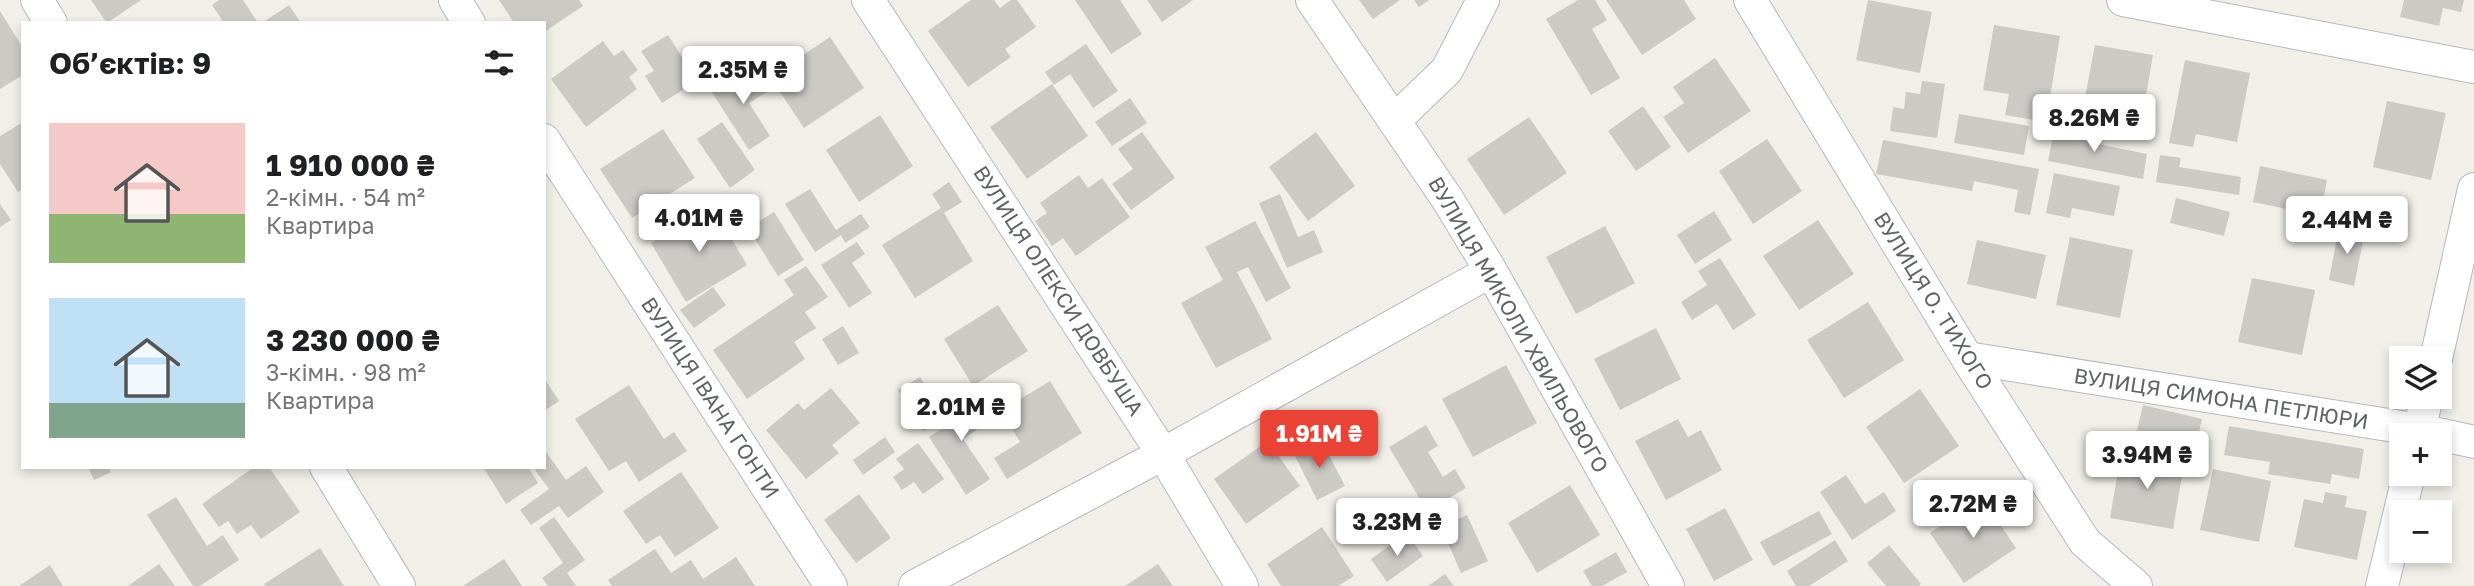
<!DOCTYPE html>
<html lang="uk">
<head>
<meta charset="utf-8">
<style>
	:root { --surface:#fff; --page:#f6f6f6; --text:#202124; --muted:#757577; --accent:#ea4335 }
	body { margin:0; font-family:"Golos Text",sans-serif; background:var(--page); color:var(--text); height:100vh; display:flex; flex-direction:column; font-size:26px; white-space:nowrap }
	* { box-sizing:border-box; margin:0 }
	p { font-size:23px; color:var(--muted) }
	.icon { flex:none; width:38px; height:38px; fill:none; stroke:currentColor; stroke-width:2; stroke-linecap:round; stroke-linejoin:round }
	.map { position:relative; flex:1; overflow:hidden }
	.side { position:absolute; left:21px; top:21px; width:525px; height:448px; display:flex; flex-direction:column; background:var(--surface); border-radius:0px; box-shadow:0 4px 10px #0003 }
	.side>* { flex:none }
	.buttons { position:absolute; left:2389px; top:346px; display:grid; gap:14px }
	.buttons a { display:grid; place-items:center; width:63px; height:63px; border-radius:0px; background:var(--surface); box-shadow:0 4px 10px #0003; font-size:35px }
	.price { position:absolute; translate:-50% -60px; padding:0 16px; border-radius:7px; background:#fff; color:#222; font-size:23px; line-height:46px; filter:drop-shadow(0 2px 4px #0008) }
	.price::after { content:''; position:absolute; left:50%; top:42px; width:21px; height:16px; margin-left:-10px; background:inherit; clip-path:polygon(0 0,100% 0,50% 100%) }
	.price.on { background:var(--accent); color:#fff }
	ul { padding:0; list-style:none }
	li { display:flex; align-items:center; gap:21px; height:175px; padding:0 28px }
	li span { display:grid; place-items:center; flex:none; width:196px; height:140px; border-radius:0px; color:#555 }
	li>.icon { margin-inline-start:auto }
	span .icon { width:84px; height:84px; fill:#fffc; stroke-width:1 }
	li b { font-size:30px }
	h2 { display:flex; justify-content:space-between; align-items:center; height:84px; padding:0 28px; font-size:30px }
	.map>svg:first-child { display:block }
</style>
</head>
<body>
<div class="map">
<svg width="2474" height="586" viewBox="0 0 2474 586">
	<rect width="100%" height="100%" fill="#f1efe8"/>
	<path fill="#cccac5" d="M 91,0 L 141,0 L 107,23 Z
		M 219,0 L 243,0 L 258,23 L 224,23 L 212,5 Z
		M 499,0 L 579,0 L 583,6 L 544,32 L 544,23 L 514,23 Z
		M 971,0 L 994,0 L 1000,8 L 1011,0 L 1017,0 L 1036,27 L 1005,49 L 1011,57 L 968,87 L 928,31 Z
		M 1075,0 L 1120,0 L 1142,34 L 1111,54 Z
		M 1147,0 L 1193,0 L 1162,22 Z
		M 1359,0 L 1400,0 L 1373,19 Z
		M 1414,0 L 1429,0 L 1419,7 Z
		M 1578,0 L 1595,0 L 1607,20 L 1592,29 L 1620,78 L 1591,95 L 1546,19 Z
		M 1606,0 L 1684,0 L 1696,19 L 1642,55 Z
		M 1868,0 L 1932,12 L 1920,73 L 1856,60 Z
		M 2404,0 L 2464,0 L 2461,12 L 2443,8 L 2439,26 L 2400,17 Z
		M 289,5 L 301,23 L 266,23 L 265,21 Z
		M 0,11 L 23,48 L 23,75 L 0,89 Z
		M 1994,25 L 2060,36 L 2046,122 L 2005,115 L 2009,94 L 1983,90 Z
		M 668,35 L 697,81 L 662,103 L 645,76 L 654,71 L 641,51 Z
		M 830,37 L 864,88 L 804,128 L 770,77 Z
		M 603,41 L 614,56 L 623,50 L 638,70 L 629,77 L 637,89 L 586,127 L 551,79 Z
		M 1086,44 L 1118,91 L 1093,108 L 1070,74 L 1054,85 L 1045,72 Z
		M 2095,45 L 2153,55 L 2142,119 L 2083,108 Z
		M 1715,58 L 1751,111 L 1688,153 L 1663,117 L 1684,103 L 1673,87 Z
		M 2185,60 L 2250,73 L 2237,142 L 2196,134 L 2193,147 L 2169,143 Z
		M 750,66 L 767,92 L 749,103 L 770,136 L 749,150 L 711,91 Z
		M 1922,81 L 1945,84 L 1937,138 L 1890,131 L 1893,107 L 1904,109 L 1906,92 L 1920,94 Z
		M 1052,84 L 1088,136 L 1027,179 L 990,127 Z
		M 1130,98 L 1147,123 L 1112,146 L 1095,122 Z
		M 2387,101 L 2446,113 L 2431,180 L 2373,167 Z
		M 1643,106 L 1671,147 L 1636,171 L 1608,131 Z
		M 1959,114 L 2029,126 L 2024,155 L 1954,143 Z
		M 880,115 L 913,166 L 859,202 L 826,150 Z
		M 1529,117 L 1567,173 L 1504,215 L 1467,159 Z
		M 23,122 L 23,189 L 18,192 L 0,164 L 0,136 Z
		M 722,122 L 755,170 L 730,188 L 697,139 Z
		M 2055,126 L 2095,133 L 2093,143 L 2147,154 L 2143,179 L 2048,161 Z
		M 663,129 L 695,178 L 632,218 L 600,169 Z
		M 1142,132 L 1175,178 L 1131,210 L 1112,184 L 1133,169 L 1118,149 Z
		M 1316,132 L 1355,186 L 1308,221 L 1269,167 Z
		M 1767,139 L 1802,191 L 1753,224 L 1719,171 Z
		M 1883,140 L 2039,169 L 2030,215 L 2014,212 L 2018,190 L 1974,181 L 1972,191 L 1876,174 Z
		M 2160,155 L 2181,158 L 2179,167 L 2241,177 L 2239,195 L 2156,182 Z
		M 2260,166 L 2327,180 L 2320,216 L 2253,202 Z
		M 2054,173 L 2120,186 L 2114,216 L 2072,208 L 2070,218 L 2046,213 Z
		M 1079,175 L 1088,188 L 1102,178 L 1130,217 L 1076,256 L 1063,238 L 1052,246 L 1035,221 L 1047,213 L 1040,203 Z
		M 949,182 L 962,202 L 944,213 L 973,261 L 915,298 L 882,245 L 941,208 L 932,194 Z
		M 810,189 L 836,230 L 861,214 L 870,227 L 845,243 L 841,235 L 815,252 L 785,204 Z
		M 1280,194 L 1298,237 L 1314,230 L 1323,252 L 1287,268 L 1259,203 Z
		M 2176,198 L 2230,212 L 2224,236 L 2170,223 Z
		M 0,204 L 11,220 L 0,227 Z
		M 713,207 L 747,265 L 686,302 L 651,243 Z
		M 1714,211 L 1732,240 L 1695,264 L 1677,235 Z
		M 774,212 L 804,260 L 778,276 L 748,228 Z
		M 1818,220 L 1854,274 L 1799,310 L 1763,256 Z
		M 1255,221 L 1291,288 L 1266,302 L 1248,267 L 1237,272 L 1272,339 L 1216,368 L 1181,303 L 1223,280 L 1205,247 Z
		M 1605,226 L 1635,283 L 1576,314 L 1546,257 Z
		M 2339,227 L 2365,232 L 2354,286 L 2329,280 Z
		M 2070,237 L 2133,250 L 2120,318 L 2056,305 Z
		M 1977,240 L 2046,255 L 2036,299 L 1967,284 Z
		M 857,242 L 865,254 L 852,263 L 872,293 L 849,308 L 821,265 Z
		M 1720,258 L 1756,315 L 1733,330 L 1717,304 L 1692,320 L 1681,302 L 1707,285 L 1698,271 Z
		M 806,266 L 828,297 L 805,312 L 816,328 L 794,342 L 805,359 L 747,399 L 713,350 L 794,295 L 784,280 Z
		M 2252,278 L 2315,290 L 2302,355 L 2238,342 Z
		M 713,287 L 726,305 L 694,328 L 680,310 Z
		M 1868,302 L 1904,360 L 1844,398 L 1807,340 Z
		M 998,305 L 1028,351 L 973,386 L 944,339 Z
		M 843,326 L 859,353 L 838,365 L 822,339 Z
		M 1656,328 L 1681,379 L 1620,410 L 1594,359 Z
		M 1506,365 L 1537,423 L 1473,457 L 1442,399 Z
		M 920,377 L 945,418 L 923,431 L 898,390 Z
		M 544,378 L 559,401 L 544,411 Z
		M 1050,381 L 1082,433 L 1007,479 L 994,458 L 1020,442 L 1001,411 Z
		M 629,385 L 664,439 L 674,432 L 687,451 L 639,482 L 626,461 L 609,471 L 575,419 Z
		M 831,388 L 860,423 L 832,445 L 839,453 L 806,479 L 766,430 L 798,403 L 804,410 Z
		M 1920,389 L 1959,446 L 1904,483 L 1866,427 Z
		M 966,390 L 987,423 L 963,439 L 990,479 L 966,495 L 929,437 L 954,421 L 944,405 Z
		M 2143,405 L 2202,419 L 2195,449 L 2136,435 Z
		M 1678,419 L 1688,437 L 1701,430 L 1722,470 L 1666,500 L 1635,441 Z
		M 1426,425 L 1438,446 L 1428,452 L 1443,477 L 1455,469 L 1466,488 L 1427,511 L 1389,447 Z
		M 2229,426 L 2364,449 L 2359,479 L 2332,474 L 2330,484 L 2268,474 L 2270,462 L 2224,455 Z
		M 885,437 L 895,452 L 863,475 L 853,460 Z
		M 1321,440 L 1345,486 L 1317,500 L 1294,454 Z
		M 1268,441 L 1300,486 L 1246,524 L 1214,479 Z
		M 918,443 L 944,479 L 923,494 L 914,482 L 902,490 L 893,477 L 904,469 L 896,459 Z
		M 544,449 L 566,480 L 586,466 L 604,492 L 568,518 L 559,506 L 531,525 L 520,510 L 549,489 L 533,467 L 544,467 Z
		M 2121,454 L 2184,464 L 2173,529 L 2110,518 Z
		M 88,467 L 108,467 L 111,472 L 94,480 Z
		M 254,467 L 269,467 L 300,512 L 261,539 L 251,525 L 237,534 L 228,521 L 219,527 L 202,504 Z
		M 483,467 L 528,467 L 538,483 L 506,504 Z
		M 2213,469 L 2271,481 L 2259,542 L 2200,530 Z
		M 681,472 L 719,528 L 675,557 L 660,535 L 646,544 L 623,511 Z
		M 1846,475 L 1865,504 L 1884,492 L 1896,511 L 1852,540 L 1820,492 Z
		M 1570,485 L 1600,535 L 1537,573 L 1508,523 Z
		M 2325,492 L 2347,496 L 2345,507 L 2367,511 L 2357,560 L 2294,547 L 2304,499 L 2323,503 Z
		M 859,494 L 891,538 L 856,563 L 824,520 Z
		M 176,497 L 207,546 L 223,535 L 239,560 L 200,586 L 193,586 L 147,515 Z
		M 1982,498 L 2016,548 L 1964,583 L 1930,533 Z
		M 1725,508 L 1753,560 L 1714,581 L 1686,529 Z
		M 1819,511 L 1832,534 L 1773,566 L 1760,542 Z
		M 1467,515 L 1488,561 L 1461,573 L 1441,527 Z
		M 554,517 L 585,560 L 567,573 L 576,586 L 548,586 L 542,578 L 563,563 L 539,528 Z
		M 1322,527 L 1354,576 L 1338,586 L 1281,586 L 1267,564 Z
		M 1407,533 L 1423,556 L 1387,582 L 1371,559 Z
		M 1835,540 L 1848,561 L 1809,586 L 1796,586 L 1787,571 Z
		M 1889,545 L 1921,584 L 1919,586 L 1886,586 L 1867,563 Z
		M 320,548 L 344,586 L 265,586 L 264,584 Z
		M 655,549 L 671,573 L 691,560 L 703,579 L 736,557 L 755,586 L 612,586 L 608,580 Z
		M 1616,552 L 1627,572 L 1602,586 L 1592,586 L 1583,571 Z
		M 504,559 L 522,586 L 463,586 Z
		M 159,564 L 175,586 L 128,586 Z
		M 1158,564 L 1173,586 L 1125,586 Z
		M 50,565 L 63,586 L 19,586 Z
		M 1445,574 L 1454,586 L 1428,586 Z"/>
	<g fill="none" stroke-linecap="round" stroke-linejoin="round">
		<defs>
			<path id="minor" d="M 37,0 L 51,23
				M 455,0 L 469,23
				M 868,0 L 1163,454 L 1242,586
				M 1312,0 L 1448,200 L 1491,271 L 1668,586
				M 1750,0 L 1967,358 L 2085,542 L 2136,586
				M 2123,0 L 2474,67
				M 1394,121 L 1447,70 L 1483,0
				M 544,140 L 831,586
				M 1967,358 L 2420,430 L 2474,442
				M 2436,359 L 2474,189
				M 2418,436 L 2427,397
				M 326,467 L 399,586
				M 915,586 L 1163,454 L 1491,271
				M 2382,586 L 2409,474"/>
		</defs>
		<use href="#minor" stroke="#b5b8bc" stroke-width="34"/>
		<use href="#minor" stroke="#fff" stroke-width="32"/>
	</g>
	<g text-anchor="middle" stroke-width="5" stroke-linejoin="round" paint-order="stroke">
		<g font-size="21" fill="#5f6368" stroke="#fff">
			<text transform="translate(1058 291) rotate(57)" y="7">ВУЛИЦЯ ОЛЕКСИ ДОВБУША</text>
			<text transform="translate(1933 301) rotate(58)" y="7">ВУЛИЦЯ О. ТИХОГО</text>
			<text transform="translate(1518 325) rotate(60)" y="7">ВУЛИЦЯ МИКОЛИ ХВИЛЬОВОГО</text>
			<text transform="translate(710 398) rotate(57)" y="7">ВУЛИЦЯ ІВАНА ГОНТИ</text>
			<text transform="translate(2221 399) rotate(9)" y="7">ВУЛИЦЯ СИМОНА ПЕТЛЮРИ</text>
		</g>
	</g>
</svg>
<div class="buttons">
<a><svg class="icon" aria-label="layers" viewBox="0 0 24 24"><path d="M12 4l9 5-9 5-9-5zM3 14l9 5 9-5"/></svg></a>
<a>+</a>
<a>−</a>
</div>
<b class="price" style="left:743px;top:106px">2.35M ₴</b>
<b class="price" style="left:2094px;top:154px">8.26M ₴</b>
<b class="price" style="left:699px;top:254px">4.01M ₴</b>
<b class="price" style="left:2347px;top:256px">2.44M ₴</b>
<b class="price" style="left:961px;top:443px">2.01M ₴</b>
<b class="price on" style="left:1319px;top:470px">1.91M ₴</b>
<b class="price" style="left:2147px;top:491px">3.94M ₴</b>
<b class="price" style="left:1973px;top:540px">2.72M ₴</b>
<b class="price" style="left:1397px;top:558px">3.23M ₴</b>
<section class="side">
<h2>Об’єктів: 9<svg class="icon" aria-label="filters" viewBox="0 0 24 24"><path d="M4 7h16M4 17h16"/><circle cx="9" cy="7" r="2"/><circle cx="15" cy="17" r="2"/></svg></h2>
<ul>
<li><span style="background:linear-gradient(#f6c9c9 65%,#8fb573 0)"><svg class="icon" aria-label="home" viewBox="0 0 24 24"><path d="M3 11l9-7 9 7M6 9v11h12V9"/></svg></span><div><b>1 910 000 ₴</b><p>2-кімн. · 54 m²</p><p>Квартира</p></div></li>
<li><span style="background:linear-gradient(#bfe0f5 75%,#7fa58c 0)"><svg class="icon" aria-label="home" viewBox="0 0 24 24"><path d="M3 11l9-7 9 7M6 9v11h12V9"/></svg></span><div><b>3 230 000 ₴</b><p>3-кімн. · 98 m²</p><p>Квартира</p></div></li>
</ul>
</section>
</div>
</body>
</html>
